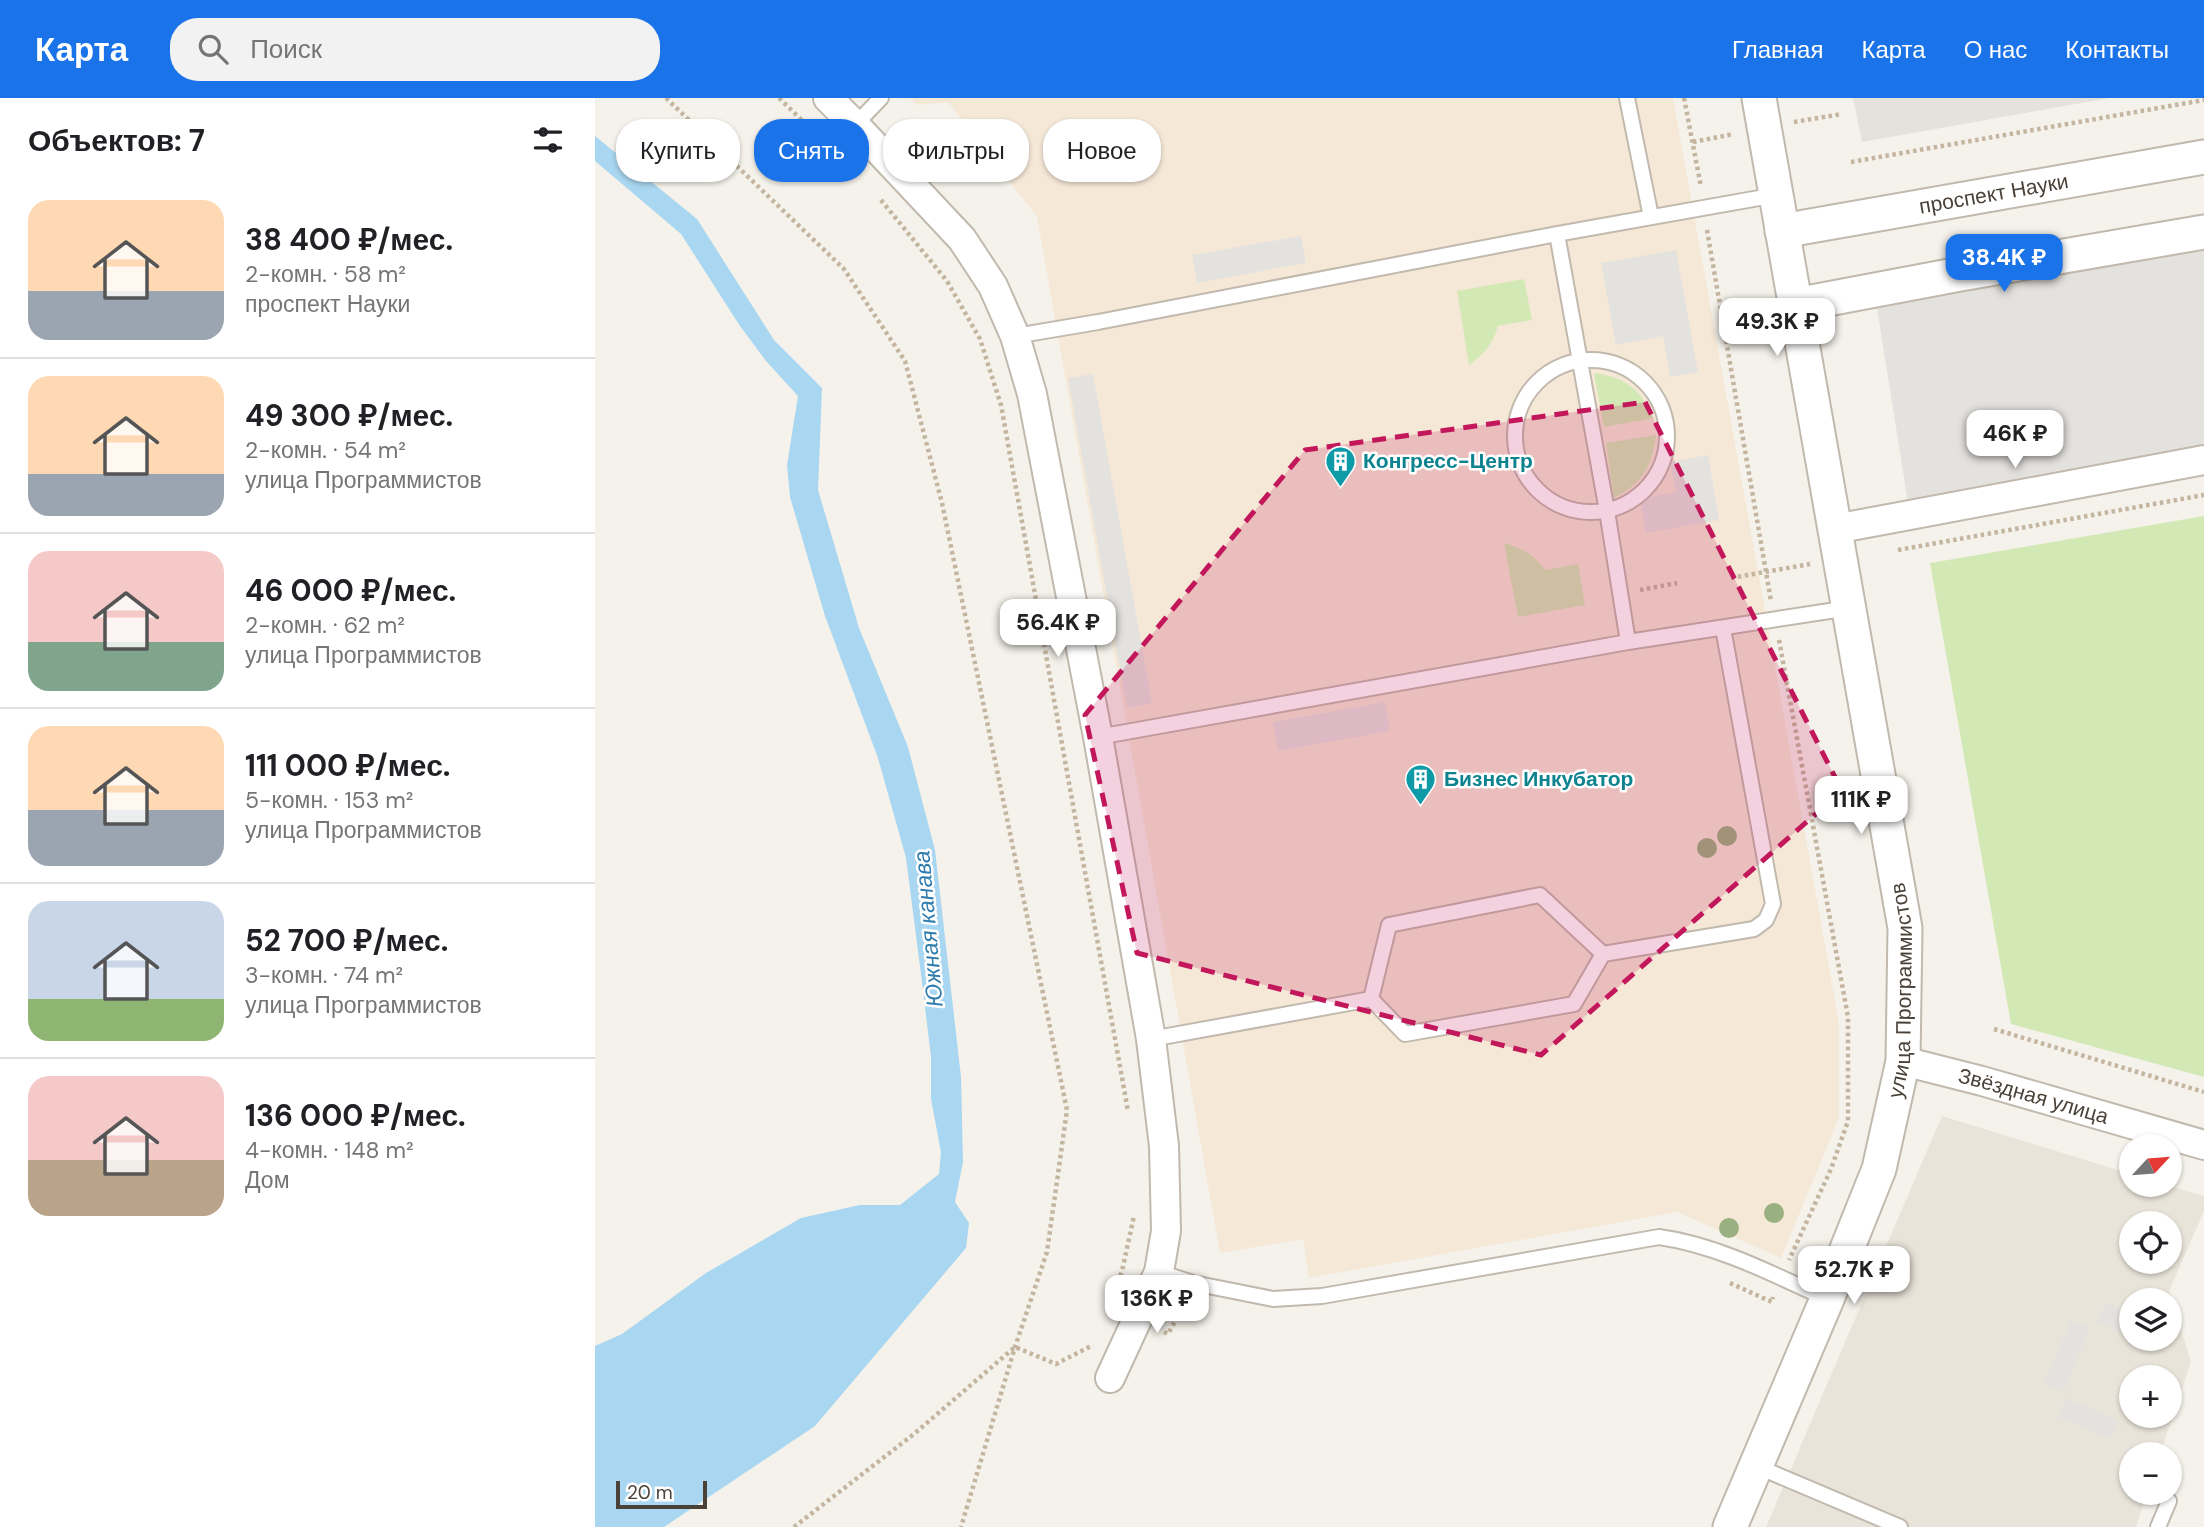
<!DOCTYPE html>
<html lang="ru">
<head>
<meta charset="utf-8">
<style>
	:root { --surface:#fff; --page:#f2f2f2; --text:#202124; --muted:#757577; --line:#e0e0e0; --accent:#1a73e8 }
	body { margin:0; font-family:"DM Sans",sans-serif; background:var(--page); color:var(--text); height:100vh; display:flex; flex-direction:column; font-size:26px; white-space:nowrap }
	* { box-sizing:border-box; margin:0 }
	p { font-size:23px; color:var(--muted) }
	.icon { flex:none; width:38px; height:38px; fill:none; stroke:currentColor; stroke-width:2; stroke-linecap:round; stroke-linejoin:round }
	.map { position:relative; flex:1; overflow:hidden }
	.details { display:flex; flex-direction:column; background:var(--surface); width:595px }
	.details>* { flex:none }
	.banner { position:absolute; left:21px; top:21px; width:665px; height:63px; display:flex; gap:14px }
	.needle { width:46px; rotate:64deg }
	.buttons { position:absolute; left:1524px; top:1036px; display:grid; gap:14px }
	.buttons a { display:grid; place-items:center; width:63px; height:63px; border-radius:50%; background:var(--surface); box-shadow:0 2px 5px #0004; font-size:35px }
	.scale { position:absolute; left:21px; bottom:18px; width:91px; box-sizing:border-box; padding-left:7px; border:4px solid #4a4239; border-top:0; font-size:19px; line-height:24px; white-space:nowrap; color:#4a4239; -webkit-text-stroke:5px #fff; paint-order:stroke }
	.price { position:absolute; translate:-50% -60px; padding:0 16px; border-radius:14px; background:#fff; color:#222; font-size:23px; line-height:46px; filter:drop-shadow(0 2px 4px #0008) }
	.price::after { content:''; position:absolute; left:50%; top:42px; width:21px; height:16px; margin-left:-10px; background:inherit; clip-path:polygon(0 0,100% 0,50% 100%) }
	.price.selected { background:var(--accent); color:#fff }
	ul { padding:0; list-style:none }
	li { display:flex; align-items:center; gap:21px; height:175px; padding:0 28px }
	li+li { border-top:2px solid var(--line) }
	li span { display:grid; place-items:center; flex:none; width:196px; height:140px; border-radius:21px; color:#555 }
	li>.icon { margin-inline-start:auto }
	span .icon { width:84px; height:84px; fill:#fffc; stroke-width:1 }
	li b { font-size:30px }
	h2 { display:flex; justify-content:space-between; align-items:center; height:84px; padding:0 28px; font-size:30px }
	.pill { padding:0 24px; border-radius:28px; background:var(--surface); box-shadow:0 2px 5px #0004; font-size:24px; line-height:63px }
	.pill.selected { background:var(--accent); color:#fff }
	header { display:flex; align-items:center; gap:42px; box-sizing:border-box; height:98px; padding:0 35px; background:var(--accent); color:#fff }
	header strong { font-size:33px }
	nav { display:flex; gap:38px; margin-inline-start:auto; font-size:24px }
	.search { width:490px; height:63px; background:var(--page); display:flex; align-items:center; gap:18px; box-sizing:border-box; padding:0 24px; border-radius:28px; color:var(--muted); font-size:26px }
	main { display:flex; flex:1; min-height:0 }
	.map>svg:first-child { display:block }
</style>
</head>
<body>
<header>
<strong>Карта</strong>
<div class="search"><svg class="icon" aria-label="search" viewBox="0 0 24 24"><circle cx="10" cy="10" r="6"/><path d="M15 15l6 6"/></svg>Поиск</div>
<nav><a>Главная</a><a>Карта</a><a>О нас</a><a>Контакты</a></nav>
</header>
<main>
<section class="details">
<h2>Объектов: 7<svg class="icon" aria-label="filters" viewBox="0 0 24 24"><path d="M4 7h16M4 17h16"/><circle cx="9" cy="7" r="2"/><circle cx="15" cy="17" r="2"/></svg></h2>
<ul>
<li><span style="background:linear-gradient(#ffd9b3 65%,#9aa5b1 0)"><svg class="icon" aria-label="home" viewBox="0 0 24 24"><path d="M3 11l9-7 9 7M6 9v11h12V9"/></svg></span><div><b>38 400 ₽/мес.</b><p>2-комн. · 58 m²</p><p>проспект Науки</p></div></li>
<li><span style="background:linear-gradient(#ffd9b3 70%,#9aa5b1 0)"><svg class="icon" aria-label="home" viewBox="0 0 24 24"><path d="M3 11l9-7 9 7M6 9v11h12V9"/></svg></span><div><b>49 300 ₽/мес.</b><p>2-комн. · 54 m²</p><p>улица Программистов</p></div></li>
<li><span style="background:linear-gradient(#f6c9c9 65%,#7fa58c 0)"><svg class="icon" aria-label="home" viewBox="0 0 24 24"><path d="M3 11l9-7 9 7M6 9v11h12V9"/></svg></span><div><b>46 000 ₽/мес.</b><p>2-комн. · 62 m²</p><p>улица Программистов</p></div></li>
<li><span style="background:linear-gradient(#ffd9b3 60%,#9aa5b1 0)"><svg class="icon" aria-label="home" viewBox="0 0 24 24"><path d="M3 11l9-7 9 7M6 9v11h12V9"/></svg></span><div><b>111 000 ₽/мес.</b><p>5-комн. · 153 m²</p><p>улица Программистов</p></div></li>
<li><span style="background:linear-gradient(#c9d6e8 70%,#8fb573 0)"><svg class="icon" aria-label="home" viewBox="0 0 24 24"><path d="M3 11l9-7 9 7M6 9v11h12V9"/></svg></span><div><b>52 700 ₽/мес.</b><p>3-комн. · 74 m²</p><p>улица Программистов</p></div></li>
<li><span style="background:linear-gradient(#f6c9c9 60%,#b9a48a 0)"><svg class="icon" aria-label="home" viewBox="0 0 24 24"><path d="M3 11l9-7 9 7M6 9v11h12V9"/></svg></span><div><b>136 000 ₽/мес.</b><p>4-комн. · 148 m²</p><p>Дом</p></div></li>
</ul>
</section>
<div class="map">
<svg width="1609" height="1429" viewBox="0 0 1609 1429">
	<rect width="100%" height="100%" fill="#f5f2eb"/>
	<path fill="#e9e4d9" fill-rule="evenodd" d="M 1347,1018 L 1536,1076 L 1536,1087 L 1571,1087 L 1609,1098 L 1609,1113 L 1574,1193 L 1596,1264 L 1565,1356 L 1536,1356 L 1536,1395 L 1552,1395 L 1541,1429 L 1171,1429 ZM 1536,1125 L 1575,1125 L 1575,1164 L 1536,1164 ZM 1536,1202 L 1575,1202 L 1575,1241 L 1536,1241 ZM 1536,1279 L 1575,1279 L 1575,1318 L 1536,1318 Z"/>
	<path fill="#f6e8d7" d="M 315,0 L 1078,0 L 1244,925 L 1244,1020 L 1186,1160 L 1082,1114 L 714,1180 L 708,1141 L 625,1155 L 442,119 L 353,4 L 322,7 Z"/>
	<path fill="#e5e1dc" d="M 1258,0 L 1515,0 L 1267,44 Z"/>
	<path fill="#d3e9b5" d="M 929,181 L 937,222 L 903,228 C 898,246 889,256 874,267 L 862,193 Z
		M 999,275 C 1031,279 1046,292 1059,320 L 1009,329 Z
		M 1061,337 C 1057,368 1048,385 1019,400 L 1011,345 Z
		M 1609,418 L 1609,979 L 1416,926 L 1335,465 Z
		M 909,445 C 927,450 939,457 950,472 L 983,466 L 990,507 L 923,519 Z"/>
	<path fill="#e4e2df" d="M 1609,134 L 1609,362 L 1315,417 L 1279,192 Z
		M 706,138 L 711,165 L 602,185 L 597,157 Z
		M 1081,152 L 1103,274 L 1075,279 L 1068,238 L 1021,247 L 1006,165 Z
		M 498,276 L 557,605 L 532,610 L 473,280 Z
		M 1113,357 L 1124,422 L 1051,435 L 1045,401 L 1081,394 L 1075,364 Z
		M 790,604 L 795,633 L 683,653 L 678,624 Z
		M 1511,1205 L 1536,1216 L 1536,1238 L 1502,1224 Z
		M 1476,1222 L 1495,1230 L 1468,1294 L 1449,1286 Z
		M 1471,1300 L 1523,1322 L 1515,1340 L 1463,1319 Z"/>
	<path fill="#a9d6f0" d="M 0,38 L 102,121 L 179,242 L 227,290 L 223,392 L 264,530 L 313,649 L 340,752 L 366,979 L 368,1064 L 360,1104 L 374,1125 L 371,1150 L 220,1328 L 69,1429 L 0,1429 L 0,1248 L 27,1236 L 111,1175 L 206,1120 L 265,1107 L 305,1107 L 344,1076 L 346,1054 L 336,1001 L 336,959 L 327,884 L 311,760 L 283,660 L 230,518 L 195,399 L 192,367 L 203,298 L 171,263 L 145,228 L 86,136 L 0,63 Z"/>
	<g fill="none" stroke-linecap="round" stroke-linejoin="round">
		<defs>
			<path id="service" d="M 1032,0 L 1056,119
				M 260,27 L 286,0
				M 962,136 L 1012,413 L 1033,544
				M 420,238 L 503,224 L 962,136 L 1181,97
				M920 338a76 76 0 1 1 152 0a76 76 0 1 1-152 0Z
				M 503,639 L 1033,544 L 1254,510
				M 776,901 L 810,936 L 979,906 L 1008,856
				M 556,941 L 776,901 L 794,827 L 945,797 L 1008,856 L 1159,831 L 1171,822 L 1178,806 L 1128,530
				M 564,1174 L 598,1185 L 678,1201 L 727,1198 L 1064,1139 C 1122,1147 1180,1177 1232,1201
				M 1161,1368 L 1305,1429
				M 1563,1429 L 1574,1403"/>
			<g id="minor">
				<path d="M 233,0 L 260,27 L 367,141 L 398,188 L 420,238 L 437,296 L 503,639 L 556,941 L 569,1048 L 571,1133 L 564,1174 L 515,1280"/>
				<path d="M 1240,431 L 1609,362"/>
				<path id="s1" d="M 1308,963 L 1387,983 L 1609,1047"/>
			</g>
			<g id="tertiary">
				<path id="s2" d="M 1187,133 L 1609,59"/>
				<path d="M 1201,207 L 1365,176 L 1609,134"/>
				<path id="s3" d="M 1135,1429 L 1232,1201 L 1284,1071 L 1308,963 L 1310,830 L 1164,0"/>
			</g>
		</defs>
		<use href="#service" stroke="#c1b9ad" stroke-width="18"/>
		<use href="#minor" stroke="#c1b9ad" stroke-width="32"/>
		<use href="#tertiary" stroke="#c1b9ad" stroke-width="37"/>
		<path stroke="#c3b59f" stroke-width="4.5" stroke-dasharray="3.5 3.5" stroke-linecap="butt" d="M 71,0 L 249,171 L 310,263 L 347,405 L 472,1012 L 452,1154 L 420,1249 L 366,1429
			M 184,0 L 261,75
			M 1089,0 L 1106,89
			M 1199,24 L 1247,16
			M 1098,44 L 1139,36
			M 1256,64 L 1609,2
			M 286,102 L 352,183 L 385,241 L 406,307 L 533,1013
			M 1112,132 L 1176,503
			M 1303,452 L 1609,397
			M 1136,480 L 1215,466
			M 1045,492 L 1082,485
			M 1184,542 L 1253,919 L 1253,1023 L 1236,1071 L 1194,1162
			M 1399,931 L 1609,994
			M 1135,1185 L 1177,1204 L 1178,1199
			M 515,1204 L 527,1173 L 539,1118
			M 569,1234 L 573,1236 L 590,1205
			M 199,1429 L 319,1336 L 420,1249 L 461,1266 L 498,1247"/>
		<use href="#service" stroke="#fff" stroke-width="14"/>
		<use href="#minor" stroke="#fff" stroke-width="28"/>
		<use href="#tertiary" stroke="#fff" stroke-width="33"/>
	</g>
	<g fill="#99b181">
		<circle cx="1132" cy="738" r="10"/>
		<circle cx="1112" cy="750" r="10"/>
		<circle cx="1179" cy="1115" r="10"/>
		<circle cx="1134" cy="1130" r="10"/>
	</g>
	<path fill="#c2185b" fill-opacity="0.2" stroke="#c2185b" stroke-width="5" stroke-dasharray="14 9" stroke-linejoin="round" d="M 1050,304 L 1247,693 L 946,957 L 542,855 L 490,617 L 710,352 Z"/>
	<defs>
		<symbol id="building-pin" viewBox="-11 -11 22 30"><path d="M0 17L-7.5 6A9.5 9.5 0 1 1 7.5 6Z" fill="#0f9aa8" stroke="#fff"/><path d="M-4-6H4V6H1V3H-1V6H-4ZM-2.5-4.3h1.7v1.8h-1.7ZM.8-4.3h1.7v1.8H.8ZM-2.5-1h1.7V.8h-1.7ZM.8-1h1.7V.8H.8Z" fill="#fff"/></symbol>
	</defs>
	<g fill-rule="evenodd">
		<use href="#building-pin" x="728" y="346" width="35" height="47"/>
		<use href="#building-pin" x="808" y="664" width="35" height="47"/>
	</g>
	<g text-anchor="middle" stroke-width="5" stroke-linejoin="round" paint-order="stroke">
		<g font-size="21" fill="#4a4239" stroke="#fff">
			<text dy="7" stroke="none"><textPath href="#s2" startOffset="215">проспект Науки</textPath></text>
			<text dy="7" stroke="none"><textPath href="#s3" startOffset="569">улица Программистов</textPath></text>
			<text dy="7" stroke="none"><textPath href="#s1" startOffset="135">Звёздная улица</textPath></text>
		</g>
		<g font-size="21" font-weight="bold" fill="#0d838f" stroke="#fff" text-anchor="start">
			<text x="768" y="370">Конгресс-Центр</text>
			<text x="849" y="688">Бизнес Инкубатор</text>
		</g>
		<g font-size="23" font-style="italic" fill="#2f7dae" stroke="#fff">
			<text transform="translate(333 831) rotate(-95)" y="8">Южная канава</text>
		</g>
	</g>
</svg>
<div class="buttons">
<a><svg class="needle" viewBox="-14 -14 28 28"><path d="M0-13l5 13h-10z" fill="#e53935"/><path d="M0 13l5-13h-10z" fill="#757577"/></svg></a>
<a><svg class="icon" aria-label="locate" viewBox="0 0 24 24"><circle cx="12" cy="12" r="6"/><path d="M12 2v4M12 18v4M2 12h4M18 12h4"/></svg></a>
<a><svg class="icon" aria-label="layers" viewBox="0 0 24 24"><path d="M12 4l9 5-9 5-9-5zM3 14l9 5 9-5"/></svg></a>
<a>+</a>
<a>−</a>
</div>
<div class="scale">20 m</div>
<b class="price selected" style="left:1409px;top:196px">38.4K ₽</b>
<b class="price" style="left:1182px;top:260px">49.3K ₽</b>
<b class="price" style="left:1420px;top:372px">46K ₽</b>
<b class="price" style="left:463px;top:561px">56.4K ₽</b>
<b class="price" style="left:1266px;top:738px">111K ₽</b>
<b class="price" style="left:1259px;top:1208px">52.7K ₽</b>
<b class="price" style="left:562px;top:1237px">136K ₽</b>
<div class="banner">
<a class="pill">Купить</a>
<a class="pill selected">Снять</a>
<a class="pill">Фильтры</a>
<a class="pill">Новое</a>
</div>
</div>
</main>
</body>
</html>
